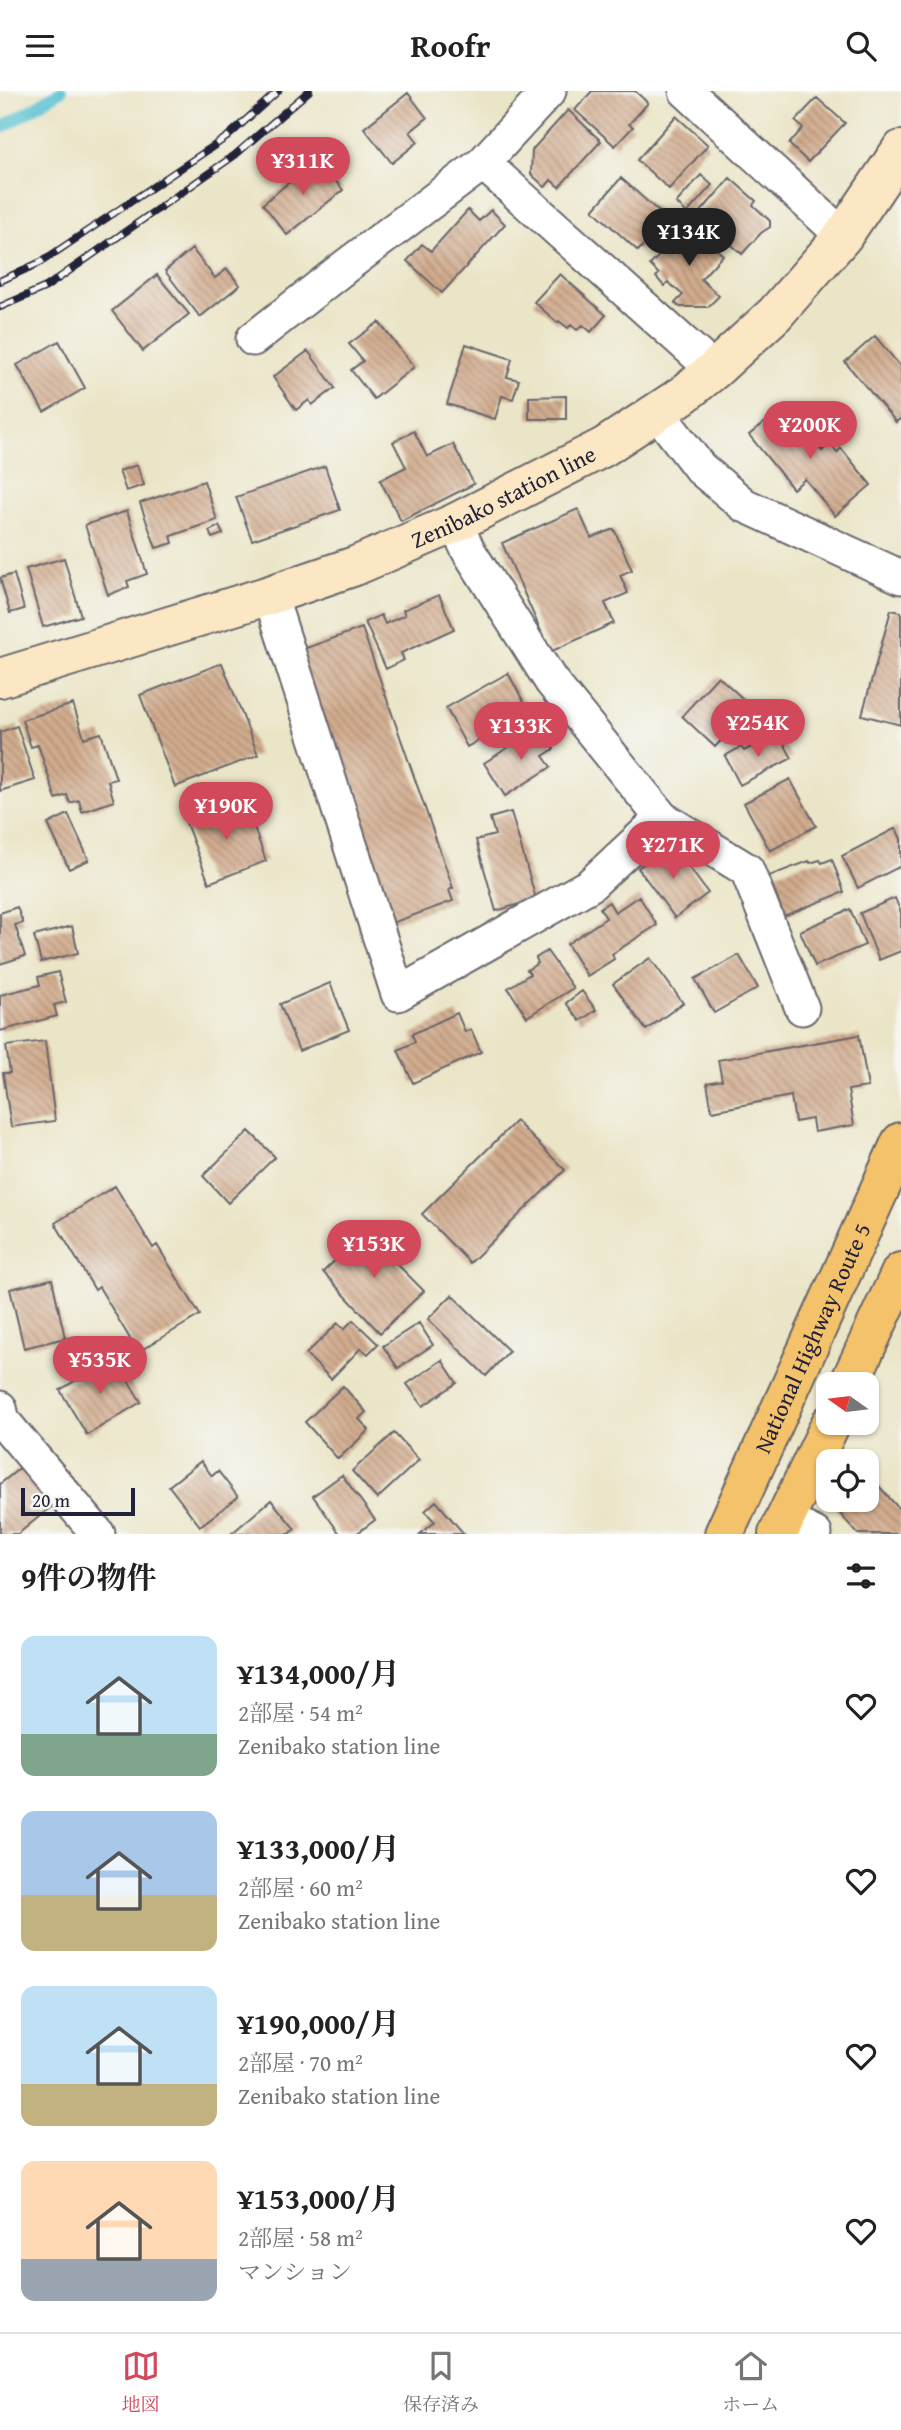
<!DOCTYPE html>
<html lang="ja">
<head>
<meta charset="utf-8">
<style>
	:root { --surface:#fff; --page:#f2f2f2; --text:#222; --muted:#767676; --line:#e0e0e0; --accent:#d1495b }
	body { margin:0; font-family:"Gentium Book Plus","Noto Serif JP",serif; background:var(--page); color:var(--text); height:100vh; display:flex; flex-direction:column; font-size:26px; white-space:nowrap }
	* { box-sizing:border-box; margin:0 }
	p { font-size:23px; color:var(--muted) }
	.icon { flex:none; width:38px; height:38px; fill:none; stroke:currentColor; stroke-width:2; stroke-linecap:round; stroke-linejoin:round }
	.map { position:relative; height:1443px; overflow:hidden }
	.details { display:flex; flex-direction:column; background:var(--surface); flex:1 }
	.details>* { flex:none }
	.needle { width:46px; rotate:284deg }
	.buttons { position:absolute; left:816px; top:1281px; display:grid; gap:14px }
	.buttons a { display:grid; place-items:center; width:63px; height:63px; border-radius:14px; background:var(--surface); box-shadow:0 2px 5px #0004; font-size:35px }
	.scale { position:absolute; left:21px; bottom:18px; width:114px; box-sizing:border-box; padding-left:7px; border:4px solid #22223b; border-top:0; font-size:19px; line-height:24px; white-space:nowrap; color:#22223b; -webkit-text-stroke:5px #f6f6f2; paint-order:stroke }
	.price { position:absolute; translate:-50% -60px; padding:0 16px; border-radius:24px; background:var(--accent); color:#fff; font-size:23px; line-height:46px; filter:drop-shadow(0 2px 4px #0008) }
	.price::after { content:''; position:absolute; left:50%; top:42px; width:21px; height:16px; margin-left:-10px; background:inherit; clip-path:polygon(0 0,100% 0,50% 100%) }
	.price.on { background:#222; color:#fff }
	ul { padding:0; list-style:none }
	li { display:flex; align-items:center; gap:21px; height:175px; padding:0 21px }
	li span { display:grid; place-items:center; flex:none; width:196px; height:140px; border-radius:14px; color:#555 }
	li>.icon { margin-inline-start:auto }
	span .icon { width:84px; height:84px; fill:#fffc; stroke-width:1 }
	li b { font-size:30px }
	h2 { display:flex; justify-content:space-between; align-items:center; height:84px; padding:0 21px; font-size:30px }
	header { display:flex; justify-content:space-between; align-items:center; height:91px; padding:0 21px; background:var(--surface); font-size:32px; font-weight:600 }
	.menu { display:flex; justify-content:space-around; align-items:center; height:98px; border-top:2px solid var(--line); background:var(--surface); font-size:19px; color:var(--muted) }
	.menu a { display:grid; justify-items:center; gap:4px }
	.menu .on { color:var(--accent) }
	.map>svg:first-child { display:block }
</style>
</head>
<body>
<header><svg class="icon" aria-label="menu" viewBox="0 0 24 24"><path d="M4 6h16M4 12h16M4 18h16"/></svg>Roofr<svg class="icon" aria-label="search" viewBox="0 0 24 24"><circle cx="10" cy="10" r="6"/><path d="M15 15l6 6"/></svg></header>
<div class="map">
<svg width="901" height="1443" viewBox="0 0 901 1443">
	<defs>
		<pattern id="building-back-hatch" width="6" height="6" patternUnits="userSpaceOnUse" patternTransform="scale(1.75)"><rect width="6" height="6" fill="#d2ac8e"/><path d="M-1 5l2 2M0 0l6 6M5-1l2 2" fill="none" stroke="#aa8c75"/></pattern>
	</defs>
	<rect width="100%" height="100%" fill="#f6f6f2"/>
	<filter id="ink" filterUnits="userSpaceOnUse"><feTurbulence type="fractalNoise" baseFrequency=".0143" numOctaves="2"/><feDisplacementMap in="SourceGraphic" scale="14" xChannelSelector="R" yChannelSelector="G"/><feConvolveMatrix kernelMatrix="1 2 1 2 8 2 1 2 1" color-interpolation-filters="sRGB"/></filter>
	<filter id="wash" filterUnits="userSpaceOnUse"><feTurbulence type="fractalNoise" baseFrequency=".00686" numOctaves="4" result="noise"/><feDisplacementMap in="SourceGraphic" scale="28" xChannelSelector="R" yChannelSelector="G"/><feGaussianBlur stdDeviation="1.57" result="paint"/><feColorMatrix in="noise" values="0 0 0 0 0 0 0 0 0 0 0 0 0 0 0 0 0 1.4 0 .05"/><feComposite in="paint" operator="in"/></filter>
	<g filter="url(#wash)">
		<rect width="100%" height="100%" fill="#ebe5c7"/>
		<g fill="none" stroke-linecap="round" stroke-linejoin="round">
			<path stroke="#56c1d1" stroke-width="12" d="M 0,38 L 61,0"/>
		</g>
		<g id="blocks">
			<path fill="url(#building-back-hatch)" d="M 592,0 L 635,0 L 648,12 L 629,33 L 633,36 L 615,55 L 575,19 Z
				M 408,2 L 427,27 L 410,41 L 418,51 L 392,72 L 364,37 Z
				M 817,7 L 845,32 L 808,71 L 789,53 L 803,37 L 795,30 Z
				M 568,19 L 601,50 L 559,96 L 551,89 L 545,96 L 531,83 L 532,59 Z
				M 676,25 L 708,54 L 669,98 L 637,69 Z
				M 317,68 L 343,99 L 287,144 L 263,113 Z
				M 701,84 L 712,94 L 687,122 L 676,112 Z
				M 621,87 L 667,128 L 638,160 L 593,119 Z
				M 730,87 L 756,110 L 753,114 L 770,130 L 770,136 L 761,142 L 742,163 L 698,124 Z
				M 468,119 L 479,130 L 491,119 L 505,133 L 442,202 L 407,170 L 422,153 L 431,160 Z
				M 690,132 L 723,164 L 701,188 L 719,205 L 708,216 L 680,216 L 675,212 L 683,204 L 668,191 L 664,195 L 656,186 L 659,183 L 650,174 Z
				M 192,158 L 215,187 L 227,178 L 240,194 L 200,226 L 165,180 Z
				M 560,183 L 606,224 L 591,241 L 583,234 L 577,239 L 571,234 L 568,237 L 559,230 L 558,232 L 534,211 Z
				M 157,184 L 189,223 L 143,260 L 112,220 Z
				M 379,231 L 414,276 L 374,308 L 351,279 L 363,270 L 349,253 Z
				M 875,245 L 901,276 L 901,327 L 896,331 L 845,271 Z
				M 59,250 L 85,297 L 44,321 L 17,274 Z
				M 466,253 L 512,268 L 507,286 L 519,289 L 513,308 L 502,305 L 495,328 L 447,313 Z
				M 308,260 L 335,297 L 312,314 L 309,309 L 296,319 L 273,286 Z
				M 566,305 L 566,328 L 529,328 L 529,306 Z
				M 785,315 L 822,360 L 830,353 L 837,362 L 841,357 L 871,394 L 835,425 L 805,388 L 793,398 L 749,344 Z
				M 414,340 L 427,366 L 453,353 L 474,393 L 401,430 L 380,389 L 406,376 L 393,351 Z
				M 137,374 L 144,394 L 126,400 L 119,380 Z
				M 325,375 L 340,419 L 252,449 L 236,406 Z
				M 204,390 L 217,429 L 171,445 L 173,452 L 156,457 L 140,412 Z
				M 578,418 L 591,447 L 614,438 L 632,479 L 620,484 L 628,502 L 605,512 L 614,532 L 550,561 L 502,452 Z
				M 127,420 L 147,483 L 127,490 L 129,496 L 108,504 L 85,434 Z
				M 219,435 L 223,443 L 212,447 L 209,440 Z
				M 64,467 L 81,525 L 43,536 L 26,478 Z
				M 14,483 L 24,518 L 10,522 L 0,487 Z
				M 439,504 L 454,538 L 401,562 L 404,569 L 386,578 L 365,531 L 381,524 L 385,533 L 405,524 L 403,519 Z
				M 891,519 L 901,521 L 901,634 L 862,624 Z
				M 362,537 L 453,797 L 449,799 L 453,810 L 392,832 L 292,562 Z
				M 222,572 L 258,664 L 175,696 L 140,604 Z
				M 508,582 L 530,622 L 467,656 L 446,617 Z
				M 718,585 L 752,616 L 715,656 L 682,625 Z
				M 73,613 L 84,647 L 101,642 L 116,688 L 108,690 L 114,710 L 82,721 L 79,709 L 70,712 L 67,704 L 56,708 L 38,654 L 31,656 L 22,629 Z
				M 17,635 L 35,689 L 0,700 L 0,641 Z
				M 540,636 L 554,658 L 543,665 L 551,676 L 505,705 L 484,672 Z
				M 778,642 L 792,667 L 740,694 L 725,665 L 741,656 L 744,660 Z
				M 790,688 L 816,735 L 770,760 L 744,712 Z
				M 245,711 L 266,770 L 209,792 L 186,732 Z
				M 511,721 L 536,808 L 496,820 L 476,749 L 495,744 L 490,727 Z
				M 68,723 L 89,769 L 69,778 L 48,733 Z
				M 896,737 L 901,748 L 901,775 L 858,797 L 842,765 Z
				M 671,752 L 708,802 L 675,827 L 638,777 Z
				M 832,768 L 844,801 L 784,825 L 769,785 L 809,770 L 810,772 L 820,769 L 822,772 Z
				M 639,805 L 657,834 L 612,863 L 614,868 L 587,885 L 567,853 L 606,827 L 600,817 L 609,811 L 615,821 Z
				M 895,807 L 901,822 L 901,860 L 879,869 L 860,822 Z
				M 17,816 L 23,832 L 15,834 L 25,865 L 0,873 L 0,822 Z
				M 850,818 L 865,854 L 815,875 L 800,840 Z
				M 72,835 L 78,862 L 41,871 L 34,845 Z
				M 547,860 L 573,897 L 527,926 L 508,897 L 530,883 L 527,879 L 538,872 L 536,867 Z
				M 739,864 L 758,897 L 714,922 L 695,888 Z
				M 650,867 L 683,912 L 646,939 L 613,893 Z
				M 58,881 L 66,911 L 54,914 L 57,925 L 0,940 L 0,904 L 40,894 L 38,886 Z
				M 330,892 L 349,939 L 299,960 L 280,913 Z
				M 582,900 L 596,919 L 580,930 L 566,912 Z
				M 457,922 L 465,941 L 471,938 L 481,961 L 413,992 L 398,959 L 415,951 L 412,943 Z
				M 859,944 L 868,996 L 848,999 L 854,1034 L 814,1041 L 812,1028 L 795,1031 L 791,1005 L 712,1020 L 707,992 L 722,989 L 718,969 Z
				M 45,950 L 55,1030 L 11,1036 L 3,982 L 10,982 L 6,955 Z
				M 516,1030 L 565,1079 L 470,1172 L 422,1123 Z
				M 249,1040 L 275,1066 L 228,1112 L 203,1085 Z
				M 115,1095 L 153,1157 L 157,1154 L 200,1224 L 138,1261 L 99,1196 L 95,1199 L 55,1132 Z
				M 365,1140 L 377,1154 L 388,1144 L 405,1162 L 396,1172 L 424,1200 L 380,1242 L 323,1181 Z
				M 52,1188 L 65,1247 L 24,1257 L 10,1198 Z
				M 452,1204 L 509,1260 L 486,1285 L 428,1228 Z
				M 353,1229 L 378,1253 L 368,1263 L 361,1257 L 331,1288 L 306,1263 L 338,1232 L 344,1238 Z
				M 419,1232 L 433,1254 L 398,1277 L 383,1255 Z
				M 114,1266 L 141,1311 L 87,1344 L 60,1299 Z
				M 442,1269 L 457,1292 L 423,1315 L 407,1293 Z
				M 343,1295 L 366,1321 L 359,1328 L 369,1339 L 338,1368 L 305,1331 Z
				M 394,1342 L 419,1369 L 377,1408 L 352,1380 Z
				M 201,1370 L 212,1385 L 218,1380 L 238,1406 L 200,1435 L 169,1395 Z
				M 21,1376 L 52,1415 L 18,1443 L 0,1443 L 0,1393 Z
				M 342,1384 L 375,1429 L 356,1443 L 340,1443 L 313,1405 Z
				M 869,1384 L 901,1420 L 901,1443 L 858,1443 L 833,1415 L 840,1409 L 866,1409 L 866,1386 Z
				M 271,1409 L 295,1438 L 290,1443 L 231,1443 Z
				M 436,1410 L 464,1443 L 420,1443 L 435,1431 L 425,1420 Z"/>
		</g>
	</g>
	<g filter="url(#ink)">
		<use href="#blocks" fill-opacity="0" stroke="#68666c" stroke-width="2"/>
		<g fill="none" stroke-linecap="round" stroke-linejoin="round">
			<defs>
				<path id="minor" d="M 686,0 L 843,145
					M 483,72 L 714,279
					M 253,248 L 346,175 L 483,72 L 549,0
					M 658,322 L 700,377 L 744,414 L 901,486
					M 455,432 L 468,459 L 551,590 L 662,727 L 747,779 L 802,917
					M 270,504 L 398,903 L 590,794 L 662,727
					M 0,1317 L 3,1330 L 98,1443
					M 786,1429 L 815,1443"/>
				<g id="secondary">
					<path id="s1" d="M 0,587 L 270,504 L 355,475 L 455,432 L 604,356 L 683,304 L 714,279 L 775,223 L 843,145 L 901,59"/>
				</g>
				<g id="trunk">
					<path d="M 849,1293 L 901,1181"/>
					<path id="s2" d="M 724,1443 L 901,1051"/>
					<path d="M 778,1443 L 831,1332"/>
				</g>
			</defs>
			<use href="#minor" stroke="#68666c" stroke-width="37"/>
			<use href="#secondary" stroke="#68666c" stroke-width="42"/>
			<use href="#trunk" stroke="#68666c" stroke-width="42"/>
			<use href="#minor" stroke="#fff" stroke-width="33"/>
			<use href="#secondary" stroke="#fbe7c3" stroke-width="38"/>
			<use href="#trunk" stroke="#f4c26a" stroke-width="38"/>
			<defs>
				<path id="rail" d="M 0,190 L 41,171 L 227,46 L 278,0
					M 0,216 L 46,196 L 235,64 L 309,0"/>
			</defs>
			<use href="#rail" stroke="#22223b" stroke-width="8"/>
			<use href="#rail" stroke="#f6f6f2" stroke-width="5" stroke-dasharray="16" stroke-linecap="butt"/>
		</g>
	</g>
	<g text-anchor="middle" stroke-width="7" stroke-linejoin="round" paint-order="stroke">
		<g font-size="23" fill="#22223b" stroke="#f6f6f2">
			<text dy="8" stroke="none"><textPath href="#s1" startOffset="536">Zenibako station line</textPath></text>
			<text dy="8" stroke="none"><textPath href="#s2" startOffset="215">National Highway Route 5</textPath></text>
		</g>
	</g>
</svg>
<div class="buttons">
<a><svg class="needle" viewBox="-14 -14 28 28"><path d="M0-13l5 13h-10z" fill="#e53935"/><path d="M0 13l5-13h-10z" fill="#767676"/></svg></a>
<a><svg class="icon" aria-label="locate" viewBox="0 0 24 24"><circle cx="12" cy="12" r="6"/><path d="M12 2v4M12 18v4M2 12h4M18 12h4"/></svg></a>
</div>
<div class="scale">20 m</div>
<b class="price" style="left:303px;top:106px">¥311K</b>
<b class="price on" style="left:689px;top:177px">¥134K</b>
<b class="price" style="left:810px;top:370px">¥200K</b>
<b class="price" style="left:758px;top:668px">¥254K</b>
<b class="price" style="left:521px;top:671px">¥133K</b>
<b class="price" style="left:226px;top:751px">¥190K</b>
<b class="price" style="left:673px;top:790px">¥271K</b>
<b class="price" style="left:374px;top:1189px">¥153K</b>
<b class="price" style="left:100px;top:1305px">¥535K</b>
</div>
<section class="details">
<h2>9件の物件<svg class="icon" aria-label="filters" viewBox="0 0 24 24"><path d="M4 7h16M4 17h16"/><circle cx="9" cy="7" r="2"/><circle cx="15" cy="17" r="2"/></svg></h2>
<ul>
<li><span style="background:linear-gradient(#bfe0f5 70%,#7fa58c 0)"><svg class="icon" aria-label="home" viewBox="0 0 24 24"><path d="M3 11l9-7 9 7M6 9v11h12V9"/></svg></span><div><b>¥134,000/月</b><p>2部屋 · 54 m²</p><p>Zenibako station line</p></div><svg class="icon" aria-label="heart" viewBox="0 0 24 24"><path d="M12 20l-8-8c-3-5 5-10 8-4 3-6 11-1 8 4z"/></svg></li>
<li><span style="background:linear-gradient(#a9c7e8 60%,#c2b280 0)"><svg class="icon" aria-label="home" viewBox="0 0 24 24"><path d="M3 11l9-7 9 7M6 9v11h12V9"/></svg></span><div><b>¥133,000/月</b><p>2部屋 · 60 m²</p><p>Zenibako station line</p></div><svg class="icon" aria-label="heart" viewBox="0 0 24 24"><path d="M12 20l-8-8c-3-5 5-10 8-4 3-6 11-1 8 4z"/></svg></li>
<li><span style="background:linear-gradient(#bfe0f5 70%,#c2b280 0)"><svg class="icon" aria-label="home" viewBox="0 0 24 24"><path d="M3 11l9-7 9 7M6 9v11h12V9"/></svg></span><div><b>¥190,000/月</b><p>2部屋 · 70 m²</p><p>Zenibako station line</p></div><svg class="icon" aria-label="heart" viewBox="0 0 24 24"><path d="M12 20l-8-8c-3-5 5-10 8-4 3-6 11-1 8 4z"/></svg></li>
<li><span style="background:linear-gradient(#ffd9b3 70%,#9aa5b1 0)"><svg class="icon" aria-label="home" viewBox="0 0 24 24"><path d="M3 11l9-7 9 7M6 9v11h12V9"/></svg></span><div><b>¥153,000/月</b><p>2部屋 · 58 m²</p><p>マンション</p></div><svg class="icon" aria-label="heart" viewBox="0 0 24 24"><path d="M12 20l-8-8c-3-5 5-10 8-4 3-6 11-1 8 4z"/></svg></li>
</ul>
</section>
<nav class="menu">
<a class="on"><svg class="icon" aria-label="map" viewBox="0 0 24 24"><path d="M3 6l6-2 6 2 6-2v14l-6 2-6-2-6 2zM9 4v14M15 6v14"/></svg>地図</a>
<a><svg class="icon" aria-label="saved" viewBox="0 0 24 24"><path d="M7 4h10v16l-5-4-5 4z"/></svg>保存済み</a>
<a><svg class="icon" aria-label="home" viewBox="0 0 24 24"><path d="M3 11l9-7 9 7M6 9v11h12V9"/></svg>ホーム</a>
</nav>
</body>
</html>
